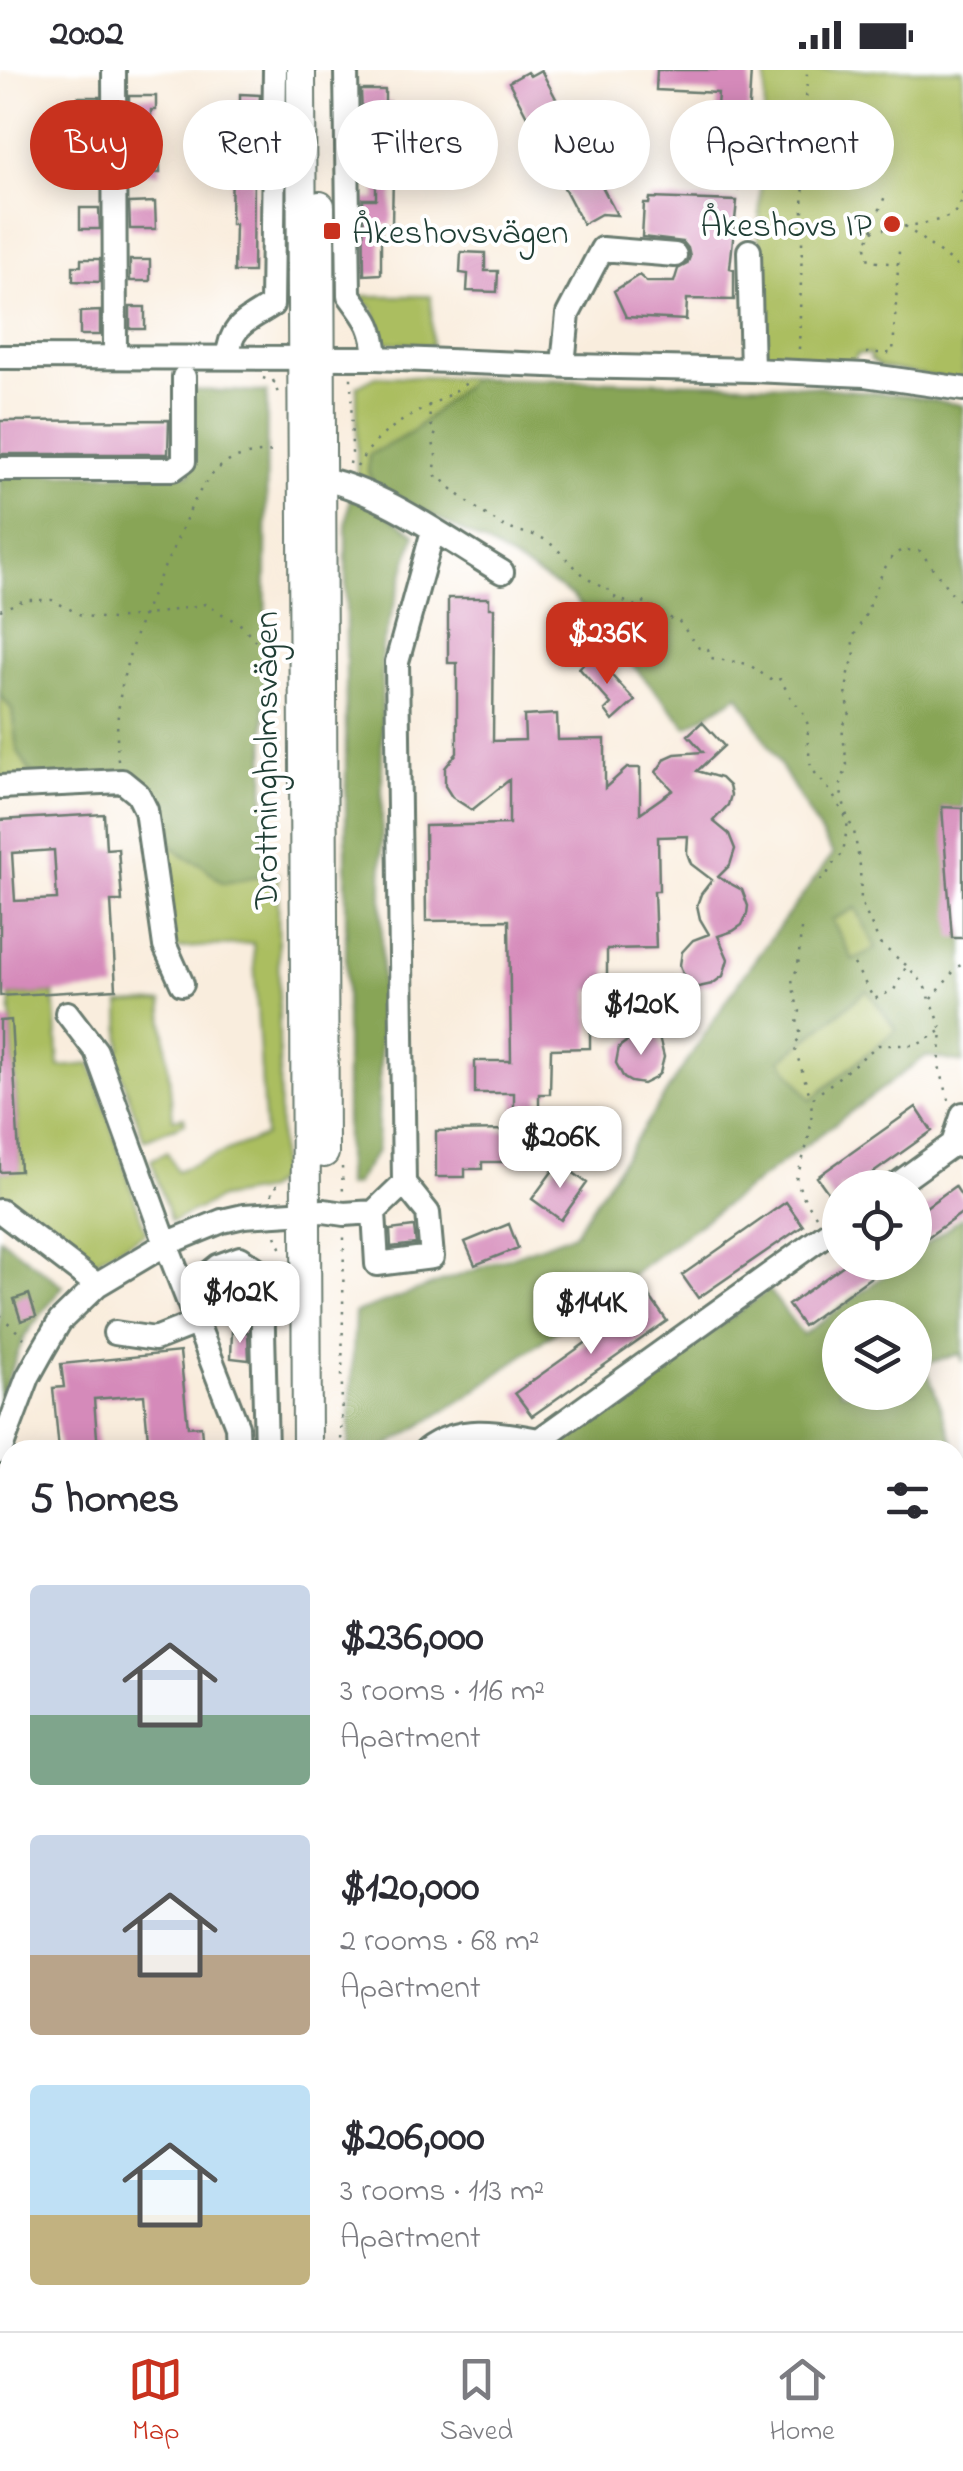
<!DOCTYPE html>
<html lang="en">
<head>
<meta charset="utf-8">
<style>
	:root { --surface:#fff; --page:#f2f2f3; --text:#2b2b33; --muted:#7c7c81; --line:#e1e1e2; --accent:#c8321e }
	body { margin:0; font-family:"Indie Flower",sans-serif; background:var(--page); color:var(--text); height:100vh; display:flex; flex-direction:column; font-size:38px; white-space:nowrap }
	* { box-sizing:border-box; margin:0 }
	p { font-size:32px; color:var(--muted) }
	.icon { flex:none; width:55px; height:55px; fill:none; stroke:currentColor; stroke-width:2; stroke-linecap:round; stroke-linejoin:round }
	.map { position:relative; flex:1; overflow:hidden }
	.drawer { position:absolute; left:0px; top:1370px; width:965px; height:892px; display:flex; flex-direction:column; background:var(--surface); border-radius:30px 30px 0 0; box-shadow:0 5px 25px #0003 }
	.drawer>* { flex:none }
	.guide { position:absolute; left:30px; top:30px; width:905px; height:90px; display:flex; gap:20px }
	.tools { position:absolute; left:822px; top:1100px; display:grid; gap:20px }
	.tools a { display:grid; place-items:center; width:110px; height:110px; border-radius:50%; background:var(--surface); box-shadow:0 5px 25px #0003; font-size:50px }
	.price { position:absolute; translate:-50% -85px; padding:0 22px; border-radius:20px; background:#fff; color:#222; font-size:32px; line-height:65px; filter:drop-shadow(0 2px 5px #0008) }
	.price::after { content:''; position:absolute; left:50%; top:60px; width:30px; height:22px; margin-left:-15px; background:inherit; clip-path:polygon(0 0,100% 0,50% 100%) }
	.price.active { background:var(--accent); color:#fff }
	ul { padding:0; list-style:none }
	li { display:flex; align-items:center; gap:30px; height:250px; padding:0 30px }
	li span { display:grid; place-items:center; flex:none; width:280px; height:200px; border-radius:10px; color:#555 }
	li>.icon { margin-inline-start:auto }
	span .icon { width:120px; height:120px; fill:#fffc; stroke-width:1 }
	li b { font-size:42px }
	h2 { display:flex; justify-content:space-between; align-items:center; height:120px; padding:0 30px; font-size:42px }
	.pill { padding:0 35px; border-radius:45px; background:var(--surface); box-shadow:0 5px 25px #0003; font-size:35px; line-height:90px }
	.pill.active { background:var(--accent); color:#fff }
	.status { display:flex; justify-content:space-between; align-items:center; height:70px; padding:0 50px; background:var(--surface); direction:ltr }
	.status svg { height:28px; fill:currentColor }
	.menu { display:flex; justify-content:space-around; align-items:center; height:140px; border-top:2px solid var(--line); background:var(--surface); font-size:28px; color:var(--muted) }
	.menu a { display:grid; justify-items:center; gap:5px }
	.menu .active { color:var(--accent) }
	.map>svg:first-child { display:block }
</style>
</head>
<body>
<div class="status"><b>20:02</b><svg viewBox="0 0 49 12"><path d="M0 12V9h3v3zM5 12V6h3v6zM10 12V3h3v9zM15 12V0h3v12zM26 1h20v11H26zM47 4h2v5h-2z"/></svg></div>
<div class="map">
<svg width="963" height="2261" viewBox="0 0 963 2261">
	<rect width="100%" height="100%" fill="#fff"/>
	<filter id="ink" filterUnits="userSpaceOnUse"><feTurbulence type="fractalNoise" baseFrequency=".01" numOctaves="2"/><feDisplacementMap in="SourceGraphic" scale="20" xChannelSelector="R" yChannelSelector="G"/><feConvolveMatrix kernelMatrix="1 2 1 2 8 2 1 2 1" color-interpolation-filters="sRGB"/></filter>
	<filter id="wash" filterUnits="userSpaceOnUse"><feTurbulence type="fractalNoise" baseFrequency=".0048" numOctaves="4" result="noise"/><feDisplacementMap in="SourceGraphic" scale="40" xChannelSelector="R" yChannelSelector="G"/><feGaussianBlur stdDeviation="2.25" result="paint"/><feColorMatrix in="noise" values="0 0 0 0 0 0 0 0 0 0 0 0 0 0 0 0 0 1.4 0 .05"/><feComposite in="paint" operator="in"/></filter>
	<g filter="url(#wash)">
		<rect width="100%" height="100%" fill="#f9eddd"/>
		<path fill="#abbe61" stroke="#657e4a" stroke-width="2.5" d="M 766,0 L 963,0 L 963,312 L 881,297 L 870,289 L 870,284 L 857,284 L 852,294 L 753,290 Z
			M 356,226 L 431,226 L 432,276 L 382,272 L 373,238 Z
			M 376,306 L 473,308 L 411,363 L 369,385 L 368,401 L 373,414 L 357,405 L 357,316 Z
			M 0,626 L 12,639 L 17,679 L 33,707 L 0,710 Z
			M 169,773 L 183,786 L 201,794 L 223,813 L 278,804 L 280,1103 L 277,1110 L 266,1120 L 220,1128 L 171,1152 L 151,1090 L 167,1082 L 177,1101 L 265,1066 L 253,873 L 172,879 L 158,775 Z
			M 856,838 L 877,878 L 853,890 L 832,850 Z
			M 867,919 L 897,960 L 811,1030 L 781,990 Z
			M 54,923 L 59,997 L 91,994 L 146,1163 L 101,1187 L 90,1196 L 64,1180 L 72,1169 L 37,1142 L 28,1152 L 0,1130 L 0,1102 L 20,1100 L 10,926 Z
			M 162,932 L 173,1049 L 184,1047 L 185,1053 L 144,1070 L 113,980 L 121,978 L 120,934 Z"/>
		<path fill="#88a557" stroke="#547146" stroke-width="2.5" fill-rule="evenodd" d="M 473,308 L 797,315 L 910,326 L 963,335 L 963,738 L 942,738 L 963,865 L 963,993 L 926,986 L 468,1326 L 381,1380 L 348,1380 L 355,1243 L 574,1164 L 742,907 L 833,784 L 739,625 L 687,657 L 572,526 L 492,477 L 373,414 L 368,401 L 369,385 L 411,363 ZM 856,838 L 876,878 L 853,890 L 832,850 ZM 867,920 L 896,960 L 811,1030 L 781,990 Z
			M 190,320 L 267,322 L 264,805 L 223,813 L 201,794 L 183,786 L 169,773 L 165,735 L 148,713 L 108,707 L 33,707 L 17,679 L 12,639 L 0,625 L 0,404 L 190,404 Z
			M 350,427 L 376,437 L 415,464 L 382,577 L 382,935 L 377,1081 L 354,1115 L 346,1116 L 346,456 Z
			M 963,1147 L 963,1292 L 960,1284 L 925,1294 L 963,1400 L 963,1409 L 955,1413 L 955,1380 L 564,1380 L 569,1365 L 769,1220 L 803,1265 L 901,1193 L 915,1192 L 915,1182 ZM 840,1248 L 915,1248 L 915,1322 L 840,1322 Z
			M 0,1168 L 63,1216 L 24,1267 L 0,1330 Z"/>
		<g id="blocks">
			<path fill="#d58aba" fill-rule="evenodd" d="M 541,0 L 617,145 L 601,144 L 583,154 L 509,12 L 527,2 L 530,6 Z
				M 657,0 L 751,0 L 748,51 L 754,52 L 750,116 L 739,115 L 738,120 L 712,107 L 718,23 L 656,20 Z
				M 361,20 L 385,20 L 385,32 L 391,32 L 391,46 L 362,45 Z
				M 240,24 L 260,25 L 259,49 L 240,49 Z
				M 129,26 L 156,26 L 156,40 L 151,40 L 151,49 L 129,50 Z
				M 78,27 L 99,27 L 99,50 L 78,50 Z
				M 362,76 L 382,76 L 382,99 L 362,99 Z
				M 240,77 L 258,78 L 257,103 L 254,103 L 253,202 L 234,202 L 235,154 L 231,154 L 232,88 L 240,88 Z
				M 79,80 L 99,80 L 99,103 L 78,103 Z
				M 129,80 L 153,80 L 153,89 L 160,89 L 160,103 L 129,103 Z
				M 376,103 L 393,103 L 392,155 L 381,155 L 381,204 L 364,205 L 363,129 L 376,129 Z
				M 650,128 L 737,131 L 730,198 L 734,199 L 734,230 L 687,229 L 686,250 L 626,247 L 614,221 L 639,205 L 647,212 L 674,212 L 678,199 L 687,194 L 690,187 L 688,178 L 683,172 L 642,167 L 644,134 L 649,134 Z
				M 155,132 L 156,159 L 130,159 L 129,133 Z
				M 80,138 L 99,138 L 100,159 L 80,159 Z
				M 461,182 L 485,183 L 485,201 L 498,201 L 497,222 L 467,221 L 468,204 L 460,203 Z
				M 81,189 L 100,189 L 100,212 L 73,211 L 73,196 L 81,196 Z
				M 130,190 L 150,190 L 150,211 L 130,211 Z
				M 130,237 L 145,237 L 145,259 L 130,259 Z
				M 100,241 L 100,265 L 80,265 L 80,242 Z
				M 169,350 L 168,384 L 0,384 L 0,351 Z
				M 448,528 L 489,528 L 489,538 L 494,538 L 493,671 L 525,670 L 524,646 L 557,644 L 558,670 L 605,669 L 605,718 L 627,698 L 640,698 L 640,743 L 673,720 L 656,702 L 666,688 L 675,684 L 703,682 L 688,665 L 702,652 L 724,676 L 697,701 L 721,708 L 729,716 L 731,725 L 728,735 L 713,751 L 729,764 L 735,779 L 730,795 L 718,807 L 742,820 L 748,836 L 747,844 L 742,855 L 733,861 L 718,866 L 728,889 L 723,906 L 712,914 L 690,919 L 696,937 L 693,954 L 682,963 L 659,965 L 672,917 L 686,914 L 680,895 L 682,882 L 693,870 L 709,864 L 700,849 L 697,835 L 701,824 L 712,810 L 691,794 L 687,783 L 688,766 L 658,767 L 659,821 L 654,821 L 656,878 L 607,879 L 607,920 L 590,920 L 590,978 L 551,979 L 550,1024 L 539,1024 L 539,1038 L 529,1038 L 530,1092 L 482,1092 L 482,1099 L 465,1099 L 465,1107 L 436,1107 L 436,1061 L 514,1060 L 514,1023 L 475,1023 L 475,991 L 511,991 L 509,850 L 426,851 L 425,756 L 509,754 L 509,710 L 472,740 L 452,727 L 445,716 L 445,698 L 457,683 L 457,593 L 448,593 Z
				M 593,585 L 635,631 L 613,651 L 605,640 L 611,634 L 579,598 Z
				M 942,737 L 963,738 L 963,868 L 952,868 Z
				M 104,744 L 106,779 L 118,778 L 122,831 L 111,831 L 116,919 L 0,926 L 0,750 ZM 54,780 L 57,829 L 15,831 L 12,783 Z
				M 11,950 L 20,1101 L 0,1102 L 0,951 Z
				M 658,963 L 664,987 L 660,1003 L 655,1008 L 643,1014 L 631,1012 L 624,1008 L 616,993 L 619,977 L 634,966 Z
				M 916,1037 L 932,1061 L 852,1118 L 840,1118 L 840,1139 L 817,1107 Z
				M 559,1092 L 587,1113 L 561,1150 L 532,1129 Z
				M 955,1116 L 963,1128 L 963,1142 L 915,1176 L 915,1145 Z
				M 786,1132 L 803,1156 L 698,1228 L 682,1205 Z
				M 509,1154 L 518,1178 L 475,1195 L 465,1172 Z
				M 414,1157 L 416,1174 L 391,1177 L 390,1160 Z
				M 848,1192 L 892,1192 L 803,1256 L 788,1235 Z
				M 29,1224 L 36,1246 L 21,1251 L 14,1229 Z
				M 650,1227 L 667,1251 L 532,1346 L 515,1323 Z
				M 232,1261 L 248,1262 L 249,1290 L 231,1288 Z
				M 180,1282 L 188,1357 L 201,1356 L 203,1380 L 149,1380 L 144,1325 L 94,1329 L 98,1380 L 59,1380 L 53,1318 L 64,1317 L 61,1294 Z"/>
		</g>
	</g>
	<g filter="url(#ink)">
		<use href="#blocks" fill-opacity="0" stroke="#6b7b6f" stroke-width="2.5"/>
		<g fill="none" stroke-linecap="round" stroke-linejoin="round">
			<defs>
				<path id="minor" d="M 114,0 L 115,287
					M 346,0 L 349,225 C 367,249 374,257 376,288
					M 749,181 L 752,300
					M 0,287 L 376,288 L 571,296 L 752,300 L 865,305 L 963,319
					M 228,287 C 230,255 247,251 272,235 L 275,0
					M 563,295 L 568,244 L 602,179 L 675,185
					M 0,399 L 173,399 L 184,391 L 184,307
					M 323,409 C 386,423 446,469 502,502
					M 0,717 L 122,711 L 138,724 L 146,740 L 165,876 L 182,914
					M 67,943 L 96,981 L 166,1174 L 237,1356 L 238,1380
					M 953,1074 L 963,1044
					M 892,1118 L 953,1074 L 963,1077
					M 0,1141 L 97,1215
					M 374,1142 L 377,1194 L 432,1187 L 428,1143 L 404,1113
					M 186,1222 L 218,1196 L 240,1188 L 258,1200 L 262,1221 L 266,1380
					M 115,1263 L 155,1269 L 198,1252
					M 426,1380 C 459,1354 501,1363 539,1370 L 840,1154
					M 0,1381 L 28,1307 L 43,1280 L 60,1251 L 97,1215 L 166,1174 L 222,1151 L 244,1146 L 324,1141 L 344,1144 L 374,1142 L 404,1113 L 397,592 L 433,461
					M 955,1439 L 963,1436
					M 955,1727 L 963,1723
					M 955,1834 L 963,1830
					M 955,2066 L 963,2097
					M 0,2082 L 10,2075
					M 955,2168 L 963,2166
					M 678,2252 L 680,2261
					M 811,2252 L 813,2261
					M 935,2252 L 936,2260
					M 300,2261 L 301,2252
					M 321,2261 L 323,2252
					M 483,2261 L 488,2252
					M 551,2261 L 556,2252"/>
				<path id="major" d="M 301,0 L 307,1380
					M 320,136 L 324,1083
					M 955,1765 L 963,1761
					M 955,1792 L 963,1787
					M 48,2261 L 63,2252
					M 96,2261 L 112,2252"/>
			</defs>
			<use href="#minor" stroke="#6b7b6f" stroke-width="28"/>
			<use href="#major" stroke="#6b7b6f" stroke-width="32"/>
			<path stroke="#6b7b6f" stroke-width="2.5" stroke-dasharray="2.5 8" stroke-linecap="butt" d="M 905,156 L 963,201
				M 872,160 L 885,126
				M 899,194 L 869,191 L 866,177 L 871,161 C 890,158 937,154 951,145 C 961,139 963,128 963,117
				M 799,279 L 807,0
				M 866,283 L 893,283 L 899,181
				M 263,308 L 279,314
				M 273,310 L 279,326
				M 429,334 L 430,353 L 436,363 C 430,376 436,375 436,387 C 436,395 434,398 436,406 L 442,408 C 448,419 496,454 510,459 C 522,463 537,464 547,471 C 568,486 583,512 608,519 L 612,526 L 636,536 L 645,532 L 672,549 L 677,549 L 699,578 L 708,579 L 711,588 L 748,594 L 774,612 L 780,609 L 791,628 L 802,641 L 809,657 L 807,667 L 811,698 L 831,722 L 848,751 L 843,783 L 832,795 L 825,808 L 816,812
				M 350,394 L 352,383 L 351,307
				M 357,397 C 385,348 426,343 468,312
				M 0,540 L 25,530 L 52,530 L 83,546 L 112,549 L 143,546 L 205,534 L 243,556 L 279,600
				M 118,690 C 111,607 143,543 177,470 C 188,445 198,416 219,398 C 236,384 257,383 277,382
				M 847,746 L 840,718 L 847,695 L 842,658 L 851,641 L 846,629 L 848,603 L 855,586 L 852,569 L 865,546 L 883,501 L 893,485 L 902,480 L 920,481 L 952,524 L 963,533
				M 850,753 L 854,761 L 860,796 L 861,832 L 880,874 L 906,895 L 923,913 L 935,940 L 942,960 L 939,996 L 949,1030
				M 801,859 L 798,897 L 792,909 L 795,928 L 800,941 L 797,950 L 801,966 L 795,974 L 795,979 L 811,1029
				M 854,894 L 874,929 L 894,920 L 906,897
				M 932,929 L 957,897 L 963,894
				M 342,1097 L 343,1124
				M 272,1125 L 272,1118 L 282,1114
				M 816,1146 L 803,1126 L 796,1109 C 805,1083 814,1058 811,1030 L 878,975 L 917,975 L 941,961
				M 276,1166 L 283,1182
				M 0,1245 L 24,1268
				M 341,1380 L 344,1167
				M 0,1772 L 10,1771
				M 0,1789 L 10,1799
				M 955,1978 L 963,1975
				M 0,2206 L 10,2213
				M 513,2252 L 528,2261
				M 344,2258 L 366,2252
				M 1,2261 L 17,2252
				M 141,2261 L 157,2252
				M 630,2261 L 659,2257"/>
			<use href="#minor" stroke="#fff" stroke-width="22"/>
			<use href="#major" stroke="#fff" stroke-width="28"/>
			<defs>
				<path id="rail" d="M 955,1548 L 963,1545
					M 0,1835 L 10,1828
					M 0,1869 L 10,1861"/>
			</defs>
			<use href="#rail" stroke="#1f3d34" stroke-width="9"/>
			<use href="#rail" stroke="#fff" stroke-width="5" stroke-dasharray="15" stroke-linecap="butt"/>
		</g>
	</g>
	<g fill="#c8321e" stroke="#fff" stroke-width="4">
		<circle cx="892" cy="154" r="10"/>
		<rect x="322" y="151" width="20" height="20" rx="5"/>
	</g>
	<g text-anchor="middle" stroke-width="8" stroke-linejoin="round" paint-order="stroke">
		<g font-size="35" fill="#1f3d34" stroke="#fff" text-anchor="end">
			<text x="872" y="166">Åkeshovs IP</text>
			<text x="352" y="173" text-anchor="start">Åkeshovsvägen</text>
		</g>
		<g font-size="35" fill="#1f3d34" stroke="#fff">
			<text transform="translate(265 690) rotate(-90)" y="12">Drottningholmsvägen</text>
		</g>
	</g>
</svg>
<div class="tools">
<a><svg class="icon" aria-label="locate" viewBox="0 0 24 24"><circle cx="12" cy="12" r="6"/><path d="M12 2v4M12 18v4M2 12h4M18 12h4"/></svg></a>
<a><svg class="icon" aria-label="layers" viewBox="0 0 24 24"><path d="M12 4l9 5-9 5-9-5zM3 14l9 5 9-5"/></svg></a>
</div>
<b class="price active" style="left:607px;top:617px">$236K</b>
<b class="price" style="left:641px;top:988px">$120K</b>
<b class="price" style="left:560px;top:1121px">$206K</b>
<b class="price" style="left:240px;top:1276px">$102K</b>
<b class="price" style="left:591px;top:1287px">$144K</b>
<div class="guide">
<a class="pill active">Buy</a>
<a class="pill">Rent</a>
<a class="pill">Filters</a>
<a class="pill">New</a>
<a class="pill">Apartment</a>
</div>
<section class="drawer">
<h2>5 homes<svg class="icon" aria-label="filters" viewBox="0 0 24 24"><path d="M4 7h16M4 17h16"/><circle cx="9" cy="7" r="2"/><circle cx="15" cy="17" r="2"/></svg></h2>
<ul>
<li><span style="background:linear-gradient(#c9d6e8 65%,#7fa58c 0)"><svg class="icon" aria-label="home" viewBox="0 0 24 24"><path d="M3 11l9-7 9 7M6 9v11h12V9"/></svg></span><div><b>$236,000</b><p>3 rooms · 116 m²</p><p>Apartment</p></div></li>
<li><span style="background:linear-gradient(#c9d6e8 60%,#b9a48a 0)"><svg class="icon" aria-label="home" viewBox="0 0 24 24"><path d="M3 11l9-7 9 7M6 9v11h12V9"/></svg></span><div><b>$120,000</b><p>2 rooms · 68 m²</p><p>Apartment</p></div></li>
<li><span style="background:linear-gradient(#bfe0f5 65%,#c2b280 0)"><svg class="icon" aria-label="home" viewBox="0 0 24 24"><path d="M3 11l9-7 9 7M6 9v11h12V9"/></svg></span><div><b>$206,000</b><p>3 rooms · 113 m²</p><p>Apartment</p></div></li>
</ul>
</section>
</div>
<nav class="menu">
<a class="active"><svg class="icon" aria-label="map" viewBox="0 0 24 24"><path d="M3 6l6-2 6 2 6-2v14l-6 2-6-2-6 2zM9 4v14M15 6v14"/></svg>Map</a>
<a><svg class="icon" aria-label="saved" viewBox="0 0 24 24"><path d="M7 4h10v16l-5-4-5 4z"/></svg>Saved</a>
<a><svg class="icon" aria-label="home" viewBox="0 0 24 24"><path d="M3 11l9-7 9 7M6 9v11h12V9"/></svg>Home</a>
</nav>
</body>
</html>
